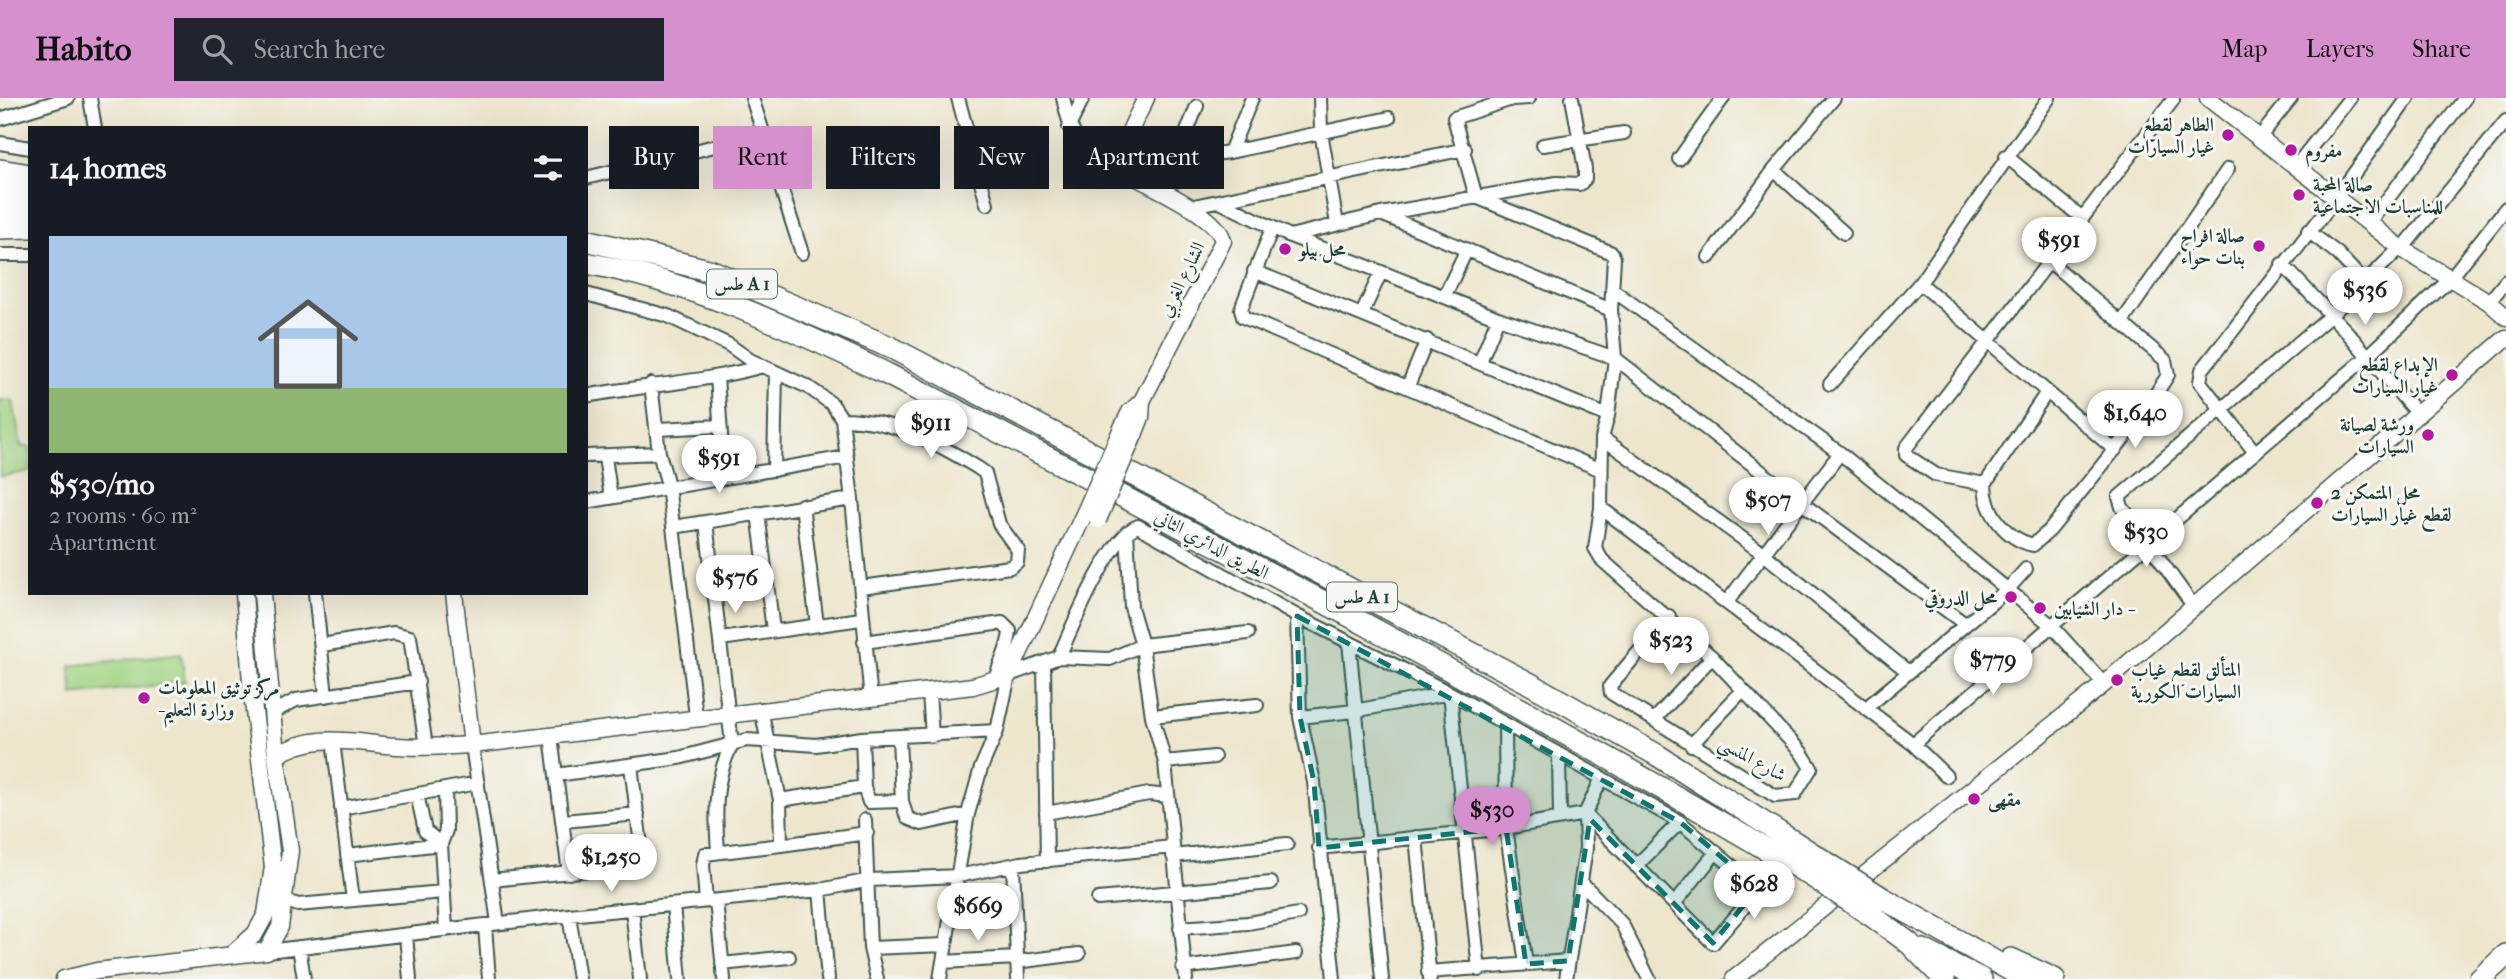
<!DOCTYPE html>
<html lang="en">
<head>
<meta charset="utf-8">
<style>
	:root { --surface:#171b24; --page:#20242c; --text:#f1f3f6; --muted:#9ea1a6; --accent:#d690ce }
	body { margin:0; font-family:"IM FELL French Canon",Amiri,serif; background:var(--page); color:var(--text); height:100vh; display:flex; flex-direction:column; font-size:26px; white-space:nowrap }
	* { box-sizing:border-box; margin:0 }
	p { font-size:23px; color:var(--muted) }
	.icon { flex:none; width:38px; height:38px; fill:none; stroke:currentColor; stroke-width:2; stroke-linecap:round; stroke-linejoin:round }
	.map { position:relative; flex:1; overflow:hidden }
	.drawer { position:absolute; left:28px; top:28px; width:560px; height:469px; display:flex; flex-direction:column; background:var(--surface); border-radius:0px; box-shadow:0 7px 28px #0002 }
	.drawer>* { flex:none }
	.hud { position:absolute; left:609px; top:28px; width:665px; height:63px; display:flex; gap:14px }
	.price { position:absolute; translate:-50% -60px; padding:0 16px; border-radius:24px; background:#fff; color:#222; font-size:23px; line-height:46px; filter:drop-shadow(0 2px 4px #0008) }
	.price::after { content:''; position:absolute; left:50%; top:42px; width:21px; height:16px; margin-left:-10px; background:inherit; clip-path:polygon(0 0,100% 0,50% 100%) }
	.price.selected { background:var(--accent); color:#111 }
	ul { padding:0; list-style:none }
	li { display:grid; align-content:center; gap:14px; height:371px; padding:0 21px }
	li span { display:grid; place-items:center; height:217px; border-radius:0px; color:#555 }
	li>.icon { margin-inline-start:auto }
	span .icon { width:126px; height:126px; fill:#fffc; stroke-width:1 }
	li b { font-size:30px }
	h2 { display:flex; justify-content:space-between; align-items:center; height:84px; padding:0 21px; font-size:30px }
	.chip { padding:0 24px; border-radius:0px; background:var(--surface); box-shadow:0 7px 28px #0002; font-size:24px; line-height:63px }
	.chip.selected { background:var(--accent); color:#111 }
	header { display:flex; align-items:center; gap:42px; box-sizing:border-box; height:98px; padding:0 35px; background:var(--accent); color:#111 }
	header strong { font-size:33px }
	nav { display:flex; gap:38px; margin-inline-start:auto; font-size:24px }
	.search { width:490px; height:63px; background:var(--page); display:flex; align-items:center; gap:18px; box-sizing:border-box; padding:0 24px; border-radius:0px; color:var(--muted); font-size:26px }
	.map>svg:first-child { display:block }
</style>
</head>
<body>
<header>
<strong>Habito</strong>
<div class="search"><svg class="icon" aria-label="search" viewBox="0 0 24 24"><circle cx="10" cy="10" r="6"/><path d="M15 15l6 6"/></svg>Search here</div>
<nav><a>Map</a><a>Layers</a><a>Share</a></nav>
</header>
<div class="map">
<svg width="2506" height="881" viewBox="0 0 2506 881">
	<rect width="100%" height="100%" fill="#f6f6f2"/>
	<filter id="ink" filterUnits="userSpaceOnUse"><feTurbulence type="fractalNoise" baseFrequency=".0143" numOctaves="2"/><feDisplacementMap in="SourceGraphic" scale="14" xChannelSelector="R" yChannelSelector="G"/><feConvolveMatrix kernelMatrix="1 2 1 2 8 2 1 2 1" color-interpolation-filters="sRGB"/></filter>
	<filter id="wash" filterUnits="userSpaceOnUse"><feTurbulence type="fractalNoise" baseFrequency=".00686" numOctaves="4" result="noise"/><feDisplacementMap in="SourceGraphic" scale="28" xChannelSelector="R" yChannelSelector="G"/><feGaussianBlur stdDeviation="1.57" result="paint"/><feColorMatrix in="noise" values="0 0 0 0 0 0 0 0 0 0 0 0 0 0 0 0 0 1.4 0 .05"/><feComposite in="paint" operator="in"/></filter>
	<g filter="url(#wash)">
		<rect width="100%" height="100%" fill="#ede6cd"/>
		<path fill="#a3d585" stroke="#61895c" stroke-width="2" d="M 0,302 L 13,303 L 21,348 L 30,349 L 30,373 L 0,379 Z
			M 181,555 L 185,584 L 73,597 L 70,568 Z"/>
	</g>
	<g filter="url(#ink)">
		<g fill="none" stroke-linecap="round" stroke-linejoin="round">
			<defs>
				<path id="street" d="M 90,0 L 95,30
					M 752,0 L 802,155
					M 958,0 L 987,106
					M 1063,0 C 1073,44 1079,54 1124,67
					M 1320,0 L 1321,34 L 1337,126
					M 1529,0 L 1512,1 L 1454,20 L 1476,99 L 1612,155 L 1614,160 L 1611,212 L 1615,260 L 1608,318 L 1602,340 L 1601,410 L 1595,450 L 1602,462 L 1712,559 L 1801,654 L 1811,670 L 1795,696 L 1775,698 L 1611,595 L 1610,588 L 1669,518
					M 0,21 L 68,0
					M 1069,29 L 1083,0
					M 2259,40 L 2291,0
					M 0,45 L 30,50
					M 1543,47 L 1624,35
					M 1230,54 L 1252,0
					M 2006,58 L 2081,119
					M 1176,61 L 1197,8
					M 1679,61 L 1723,0
					M 2296,68 L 2350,0
					M 1774,72 L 1844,135
					M 586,80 L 763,36
					M 1149,86 L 1158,69 L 1176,61 L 1230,54 L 1389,20
					M 1218,103 L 1290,138 L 1381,116 L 1557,85 L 1580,86 L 1585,81 L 1585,71 L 1572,0
					M 1189,109 L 1465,51
					M 1381,116 L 1611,212
					M 2369,125 L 2465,0
					M 1272,130 L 1241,211 L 1243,219 L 1601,372
					M 2308,133 L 2337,155 L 2365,185
					M 1290,138 L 1498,220 L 1615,260 L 1803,406 L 1965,526
					M 0,157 L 30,157
					M 1709,159 L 1774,72 L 1834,0
					M 2282,166 L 2347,234 L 2419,318
					M 1254,173 L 1608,318
					M 1920,185 L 2115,352
					M 1614,193 L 1840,355 L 2051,527 L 2104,586
					M 586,196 L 668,218 L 729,247 L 750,262 L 808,289 L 832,306 L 842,321 L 852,401 L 871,602
					M 1445,197 L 1466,153
					M 2489,204 L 2506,183
					M 1362,216 L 1381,174
					M 2122,224 L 2228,71
					M 1480,264 L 1498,220
					M 717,279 L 724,379
					M 651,286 L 659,355 L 668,387 L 696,618
					M 1830,286 L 1920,185 L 2049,0
					M 1408,288 L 1427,242
					M 2047,294 L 1985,386 C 1985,414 2006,441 2033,447 L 2050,432 L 2141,319 L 2168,277 L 2165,262 L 2050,164
					M 586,298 C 645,287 706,284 763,268
					M 842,321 C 892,321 936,344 978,370 L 985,375 L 999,426 L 1018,452 L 1017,464 L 1010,469 L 861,489
					M 657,331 L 720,328
					M 1602,340 L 1764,456 L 1907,573
					M 2254,353 L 2200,284 L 2202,272 L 2337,99 L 2408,0
					M 586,358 L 659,355
					M 605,359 L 611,400
					M 774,372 L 776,275
					M 1985,386 L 1936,377 L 1906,357 L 1906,350 L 2173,2
					M 586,404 L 847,359
					M 802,407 L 817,527
					M 1601,410 L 1913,646 L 1946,678
					M 758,415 L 773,532
					M 706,424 L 732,646 C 714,682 715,713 718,753
					M 673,429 L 852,401
					M 315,495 L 326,598
					M 1727,504 L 1840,355
					M 2194,509 L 2122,409 L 2119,399 L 2331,217 L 2396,154 L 2402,151 L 2506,23
					M 1297,518 L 1300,619 L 1314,684 L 1334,881
					M 721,541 L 861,521
					M 864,544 L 1002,525 L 1010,533 C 1009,552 999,564 995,582
					M 1349,544 L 1382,881
					M 322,547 L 394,535 L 410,539 L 426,649
					M 1059,559 L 1110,561 L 1142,547 L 1131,509 L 1127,434
					M 1044,566 L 1047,763
					M 929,595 L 932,638
					M 1866,610 L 2008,491 L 2026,471
					M 761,611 L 780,702 L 781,747 L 867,735
					M 272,615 L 296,602 L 418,584
					M 1152,618 L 1257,607
					M 1300,619 L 1354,613 L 1450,595 L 1479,872
					M 1654,622 L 1712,559
					M 1505,627 L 1506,730 L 1526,866
					M 551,638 L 556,677 L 679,660 L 747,642 L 816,647 L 862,640 L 997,633
					M 862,640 L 864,689 L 869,704 L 902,703 L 907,720 L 922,726 L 968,716
					M 899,640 L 902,703
					M 333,643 L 353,802
					M 1913,646 L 2367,259 L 2450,181 L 2506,110
					M 472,647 L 498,825
					M 1691,647 L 1743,592
					M 1559,659 L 1560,718 L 1563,720
					M 1165,664 L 1214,659
					M 556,677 L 569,775
					M 445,691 L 446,732 L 441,746 L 446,832
					M 417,696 L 425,733 L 441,746
					M 780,702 L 864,689
					M 341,710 L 478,685
					M 1046,715 L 1149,696 L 1168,698
					M 865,722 L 870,850 L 877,881
					M 564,723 L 638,716
					M 1416,739 L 1430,881
					M 347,757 L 441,746
					M 1173,758 L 1287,746
					M 1013,768 L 1018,881
					M 1636,768 L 1680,724
					M 492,782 L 629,768 L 637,764 L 642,755 L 631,668
					M 1582,785 L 1622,826 L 1649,881
					M 820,792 L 828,881
					M 278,800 L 298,807 L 443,794
					M 1098,801 L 1271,785
					M 706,803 L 703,767 L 705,756 L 781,747
					M 716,803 L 724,881
					M 1675,805 L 1716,754
					M 673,807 L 680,881
					M 632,811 L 640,881
					M 569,817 L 579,881
					M 485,828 L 489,881
					M 1180,830 L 1248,825 L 1298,816
					M 406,838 L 410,881
					M 299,849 L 304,881
					M 870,850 L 945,847
					M 267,853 L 569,817 L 820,792 L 870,782 L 958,778 L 1021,765 L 1172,749
					M 943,864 L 1016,860
					M 1016,864 L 1079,856
					M 722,866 L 789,859
					M 1183,870 L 1296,855
					M 1428,874 L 1568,863
					M 940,881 L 968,716 L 981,670 L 997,633 L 1009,577 L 1059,559 C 1071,531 1110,437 1138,428 L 1297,518 L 1450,595 L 1680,724 L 1745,779 L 1752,794 L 1750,802 L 1713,845 L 1585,716 L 1506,730 L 1319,750
					M 1186,881 L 1165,664 L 1152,618 L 1142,547 L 1248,535
					M 1566,881 L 1586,750 L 1585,716 L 1602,680"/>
				<path id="secondary" d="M 2208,0 L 2402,151 L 2489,204 L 2506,219
					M 1122,330 L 1130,314 L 1142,303 L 1223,143 C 1218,117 1153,89 1130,76 C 1112,57 1137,20 1146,0
					M 1134,337 L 1141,319 L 1142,303
					M 454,495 L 472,647
					M 276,658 C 315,633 353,645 397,648 C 422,650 447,648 472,647 L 973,588 L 1009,577 L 1085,414
					M 231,857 L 255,836 L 266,816 L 273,769 L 252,596 L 244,495
					M 64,881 L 97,873 L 267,853 L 280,829 L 290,753 L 276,658 L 262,495
					M 1734,881 L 2104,586 L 2506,240"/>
				<path id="highway" d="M 0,72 L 30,77
					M 0,90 L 30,93
					M 0,110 L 30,112
					M 0,130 L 30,129
					M 586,142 L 712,173 L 892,250 L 1527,584 L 1657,657 L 1824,763
					M 586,165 C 692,184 789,229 885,275 C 1198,437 1511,598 1813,779
					M 1884,801 L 2026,881
					M 1872,818 L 1909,845 L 1944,881
					M 1923,852 L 1981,881
					M 2011,861 L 2054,881
					M 2480,881 L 2506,857"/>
			</defs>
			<use href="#street" stroke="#3e564b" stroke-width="16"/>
			<use href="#secondary" stroke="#3e564b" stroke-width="19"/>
			<use href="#highway" stroke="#3e564b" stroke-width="24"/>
			<use href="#street" stroke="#fff" stroke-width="12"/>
			<use href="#secondary" stroke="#fff" stroke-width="16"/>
			<use href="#highway" stroke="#fff" stroke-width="21"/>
			<defs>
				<path id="secondary-bridge" d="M 1085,414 L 1122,330
					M 1098,422 L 1134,337"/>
				<path id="highway-bridge" d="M 1824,763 L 1884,801
					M 1813,779 L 1872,818"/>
			</defs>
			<use href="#secondary-bridge" stroke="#3e564b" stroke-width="19" stroke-linecap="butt"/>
			<use href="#highway-bridge" stroke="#3e564b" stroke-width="24" stroke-linecap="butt"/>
			<use href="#secondary-bridge" stroke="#fff" stroke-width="16"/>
			<use href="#highway-bridge" stroke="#fff" stroke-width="21"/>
		</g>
	</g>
	<path fill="#0f766e" fill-opacity="0.2" stroke="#0f766e" stroke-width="5" stroke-dasharray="14 9" stroke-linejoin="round" d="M 1297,518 L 1680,724 L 1745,779 L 1751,798 L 1713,845 L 1590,721 L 1568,863 L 1526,866 L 1506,730 L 1319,750 L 1314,684 L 1300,619 Z"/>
	<g fill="#b5179e" stroke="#f6f6f2" stroke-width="2.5">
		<circle cx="2228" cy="37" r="7"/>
		<circle cx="2291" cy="52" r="7"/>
		<circle cx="2299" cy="97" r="7"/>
		<circle cx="2259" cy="148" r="7"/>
		<circle cx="1285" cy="151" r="7"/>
		<circle cx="2452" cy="277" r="7"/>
		<circle cx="2428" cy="337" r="7"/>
		<circle cx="2317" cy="405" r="7"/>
		<circle cx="2011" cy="499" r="7"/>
		<circle cx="2040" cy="510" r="7"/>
		<circle cx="2117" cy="582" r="7"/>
		<circle cx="144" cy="600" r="7"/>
		<circle cx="1974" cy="701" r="7"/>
	</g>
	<g text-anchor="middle" stroke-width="6" stroke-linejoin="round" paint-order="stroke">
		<g fill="#f6f6f2" stroke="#60746d" stroke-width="2">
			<rect x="707" y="171.5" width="70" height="29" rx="5"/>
			<rect x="1327" y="484.5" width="70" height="29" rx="5"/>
		</g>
		<g font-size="18" font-weight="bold" fill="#1f3d34">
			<text x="742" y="192">طس A 1</text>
			<text x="1362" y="505">طس A 1</text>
		</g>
		<g font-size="19" font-weight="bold" fill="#1f3d34" stroke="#f6f6f2" text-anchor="start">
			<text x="2214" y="33" text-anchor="end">الطاهر لقطع<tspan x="2214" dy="22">غيار السيارات</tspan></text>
			<text x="2305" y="59">مفروم</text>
			<text x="2313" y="93">صالة المحبة<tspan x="2313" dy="22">للمناسبات الاجتماعية</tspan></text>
			<text x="2245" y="144" text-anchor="end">صالة افراح<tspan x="2245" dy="22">بنات حواء</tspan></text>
			<text x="1299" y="158">محل بيلو</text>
			<text x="2438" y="273" text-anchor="end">الإبداع لقطع<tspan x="2438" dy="22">غيار السيارات</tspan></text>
			<text x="2414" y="333" text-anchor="end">ورشة لصيانة<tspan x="2414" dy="22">السيارات</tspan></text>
			<text x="2331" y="401">محل المتمكن 2<tspan x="2331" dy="22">لقطع غيار السيارات</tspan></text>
			<text x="1997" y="506" text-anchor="end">محل الدروقي</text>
			<text x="2054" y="517">دار الشيابين -</text>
			<text x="2131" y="578">المتألق لقطع غياب<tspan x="2131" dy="22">السيارات الكورية</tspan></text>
			<text x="158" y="596">مركز توثيق المعلومات<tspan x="158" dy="22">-وزارة التعليم</tspan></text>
			<text x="1988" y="708">مقهى</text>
		</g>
		<g font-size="19" fill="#1f3d34" stroke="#f6f6f2">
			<text transform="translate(1181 181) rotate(-64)" y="7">الشارع الغربي</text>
			<text transform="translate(1212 446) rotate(28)" y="7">الطريق الدائري الثاني</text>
			<text transform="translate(1753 660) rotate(29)" y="7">شارع المنسي</text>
		</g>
	</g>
</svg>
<b class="price" style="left:2059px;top:179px">$591</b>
<b class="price" style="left:2365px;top:229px">$536</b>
<b class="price" style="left:2135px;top:352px">$1,640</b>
<b class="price" style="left:931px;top:362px">$911</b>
<b class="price" style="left:719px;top:397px">$591</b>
<b class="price" style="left:1768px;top:439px">$507</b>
<b class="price" style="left:2146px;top:471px">$530</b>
<b class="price" style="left:735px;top:517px">$576</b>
<b class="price" style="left:1671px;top:579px">$523</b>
<b class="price" style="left:1993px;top:599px">$779</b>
<b class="price selected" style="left:1492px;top:749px">$530</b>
<b class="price" style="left:611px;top:796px">$1,250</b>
<b class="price" style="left:1754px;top:823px">$628</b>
<b class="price" style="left:978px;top:845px">$669</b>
<div class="hud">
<a class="chip">Buy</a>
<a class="chip selected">Rent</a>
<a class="chip">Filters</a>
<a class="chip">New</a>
<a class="chip">Apartment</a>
</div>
<section class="drawer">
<h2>14 homes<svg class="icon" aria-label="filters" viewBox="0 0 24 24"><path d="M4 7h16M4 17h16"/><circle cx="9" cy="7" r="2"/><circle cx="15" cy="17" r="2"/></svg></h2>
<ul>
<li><span style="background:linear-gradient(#a9c7e8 70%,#8fb573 0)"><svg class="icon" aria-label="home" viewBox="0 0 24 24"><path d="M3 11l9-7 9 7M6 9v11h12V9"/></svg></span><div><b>$530/mo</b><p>2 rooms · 60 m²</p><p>Apartment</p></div></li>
</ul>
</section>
</div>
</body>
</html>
